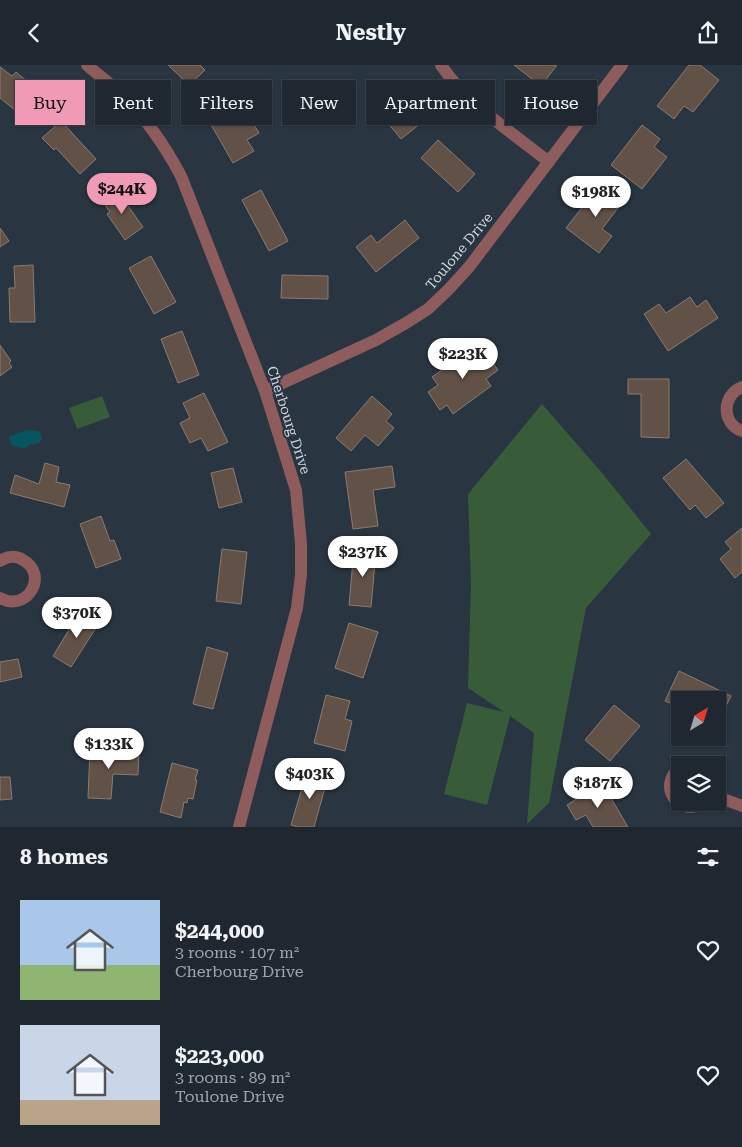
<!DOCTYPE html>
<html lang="en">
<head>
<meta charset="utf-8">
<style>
	:root { --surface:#1f2830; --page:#273038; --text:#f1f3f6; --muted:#a1a6ab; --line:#3c444c; --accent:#f09ab5 }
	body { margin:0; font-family:"Roboto Serif",serif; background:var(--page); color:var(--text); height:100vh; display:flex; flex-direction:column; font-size:19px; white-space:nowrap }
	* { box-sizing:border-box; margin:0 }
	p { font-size:16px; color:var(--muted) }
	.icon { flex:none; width:28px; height:28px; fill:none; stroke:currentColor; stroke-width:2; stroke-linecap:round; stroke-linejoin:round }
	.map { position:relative; height:762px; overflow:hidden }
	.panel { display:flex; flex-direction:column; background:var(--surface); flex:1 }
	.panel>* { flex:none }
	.hud { position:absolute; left:15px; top:15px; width:712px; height:45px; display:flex; gap:10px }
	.needle { width:32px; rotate:38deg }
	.tools { position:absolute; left:671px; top:626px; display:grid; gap:10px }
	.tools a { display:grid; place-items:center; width:55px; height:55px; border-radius:0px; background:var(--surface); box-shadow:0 1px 4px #0004,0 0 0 1px var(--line); font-size:25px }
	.price { position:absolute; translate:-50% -42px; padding:0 11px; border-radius:18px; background:#fff; color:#222; font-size:16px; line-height:32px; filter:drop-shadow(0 1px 2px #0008) }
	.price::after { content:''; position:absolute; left:50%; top:30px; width:15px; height:11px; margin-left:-8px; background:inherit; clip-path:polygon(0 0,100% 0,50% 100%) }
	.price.on { background:var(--accent); color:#111 }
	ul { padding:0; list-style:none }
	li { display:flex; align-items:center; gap:15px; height:125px; padding:0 20px }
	li span { display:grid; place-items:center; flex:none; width:140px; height:100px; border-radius:0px; color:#555 }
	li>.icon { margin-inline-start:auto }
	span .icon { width:60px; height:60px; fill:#fffc; stroke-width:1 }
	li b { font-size:21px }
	h2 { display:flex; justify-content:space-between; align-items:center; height:60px; padding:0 20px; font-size:21px }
	.chip { padding:0 18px; border-radius:0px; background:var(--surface); box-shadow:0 1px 4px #0004,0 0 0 1px var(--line); font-size:18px; line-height:45px }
	.chip.on { background:var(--accent); color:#111 }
	header { display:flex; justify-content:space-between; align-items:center; height:65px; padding:0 20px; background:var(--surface); font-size:22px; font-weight:700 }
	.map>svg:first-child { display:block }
</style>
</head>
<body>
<header><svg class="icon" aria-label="back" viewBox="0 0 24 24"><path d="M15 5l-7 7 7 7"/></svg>Nestly<svg class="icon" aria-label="share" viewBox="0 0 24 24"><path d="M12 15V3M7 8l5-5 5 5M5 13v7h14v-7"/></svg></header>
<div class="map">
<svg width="742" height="762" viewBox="0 0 742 762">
	<rect width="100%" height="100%" fill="#293540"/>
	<path fill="#385c39" d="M 102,331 L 110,352 L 77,364 L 69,343 Z
		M 542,339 L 603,409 L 651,469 L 586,543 L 549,738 L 527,759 L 534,668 L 510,651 L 487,740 L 444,729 L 467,638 L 504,647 L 468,623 L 471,519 L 468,429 Z"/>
	<path fill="#085562" d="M 26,365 L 39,366 L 42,373 L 39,378 L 29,380 L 24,384 L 11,380 L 9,372 Z"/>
	<path fill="#615147" stroke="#8c7b71" d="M 168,0 L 200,0 L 205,5 L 189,20 Z
		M 514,0 L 557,0 L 541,21 Z
		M 689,0 L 700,0 L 719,15 L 693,47 L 684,41 L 674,54 L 657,41 Z
		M 0,2 L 12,11 L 16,7 L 35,23 L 16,46 L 0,33 Z
		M 389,19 L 421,58 L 401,74 L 369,35 Z
		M 240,37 L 259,68 L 247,75 L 254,86 L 233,98 L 209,56 Z
		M 61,56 L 96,94 L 80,109 L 56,83 L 54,85 L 42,73 Z
		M 642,60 L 660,74 L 654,82 L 667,92 L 642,124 L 611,100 Z
		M 438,75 L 475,109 L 458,127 L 421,93 Z
		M 602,117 L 624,135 L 602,164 L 612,171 L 599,188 L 566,163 Z
		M 116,124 L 143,162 L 125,175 L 107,149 L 110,147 L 101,134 Z
		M 261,125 L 288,176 L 269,186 L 242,135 Z
		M 405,155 L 419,173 L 376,207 L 356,182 L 371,170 L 377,178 Z
		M 0,163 L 9,176 L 0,182 Z
		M 151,191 L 176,237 L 154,249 L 129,203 Z
		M 33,200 L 35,257 L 10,257 L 9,223 L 15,223 L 14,201 Z
		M 282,210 L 328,211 L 328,234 L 281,233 Z
		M 690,232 L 697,242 L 706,235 L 718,253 L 668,286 L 644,249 L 659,239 L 666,248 Z
		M 182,266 L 199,310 L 178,318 L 161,274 Z
		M 479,279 L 498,305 L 486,314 L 491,321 L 453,349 L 447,340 L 440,345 L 428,327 L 438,320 L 432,312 Z
		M 0,280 L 11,296 L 9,298 L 12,302 L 0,311 Z
		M 628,314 L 669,314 L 669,373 L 641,372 L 641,329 L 628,329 Z
		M 204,328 L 228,377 L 208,386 L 201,373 L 190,378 L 180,358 L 190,353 L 183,338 Z
		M 372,331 L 392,349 L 386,356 L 394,363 L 378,381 L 365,370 L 351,386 L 336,373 Z
		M 686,394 L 724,438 L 706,453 L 695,440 L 690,445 L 663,413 Z
		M 45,398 L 59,402 L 56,417 L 70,420 L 64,442 L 10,428 L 15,410 L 39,419 Z
		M 392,401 L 395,422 L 373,425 L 378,461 L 353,464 L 345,407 Z
		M 233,403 L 242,437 L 219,443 L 211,408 Z
		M 101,451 L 110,476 L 114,475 L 121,494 L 96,503 L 80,459 Z
		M 742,463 L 742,507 L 735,513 L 720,494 L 731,484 L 725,477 Z
		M 222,484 L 247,487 L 241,539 L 216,536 Z
		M 354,484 L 376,486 L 371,542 L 349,540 Z
		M 85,545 L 101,555 L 71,602 L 53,591 L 75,555 L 78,557 Z
		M 349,558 L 378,567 L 363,613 L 335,603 Z
		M 207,582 L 228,588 L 213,644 L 193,639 Z
		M 18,594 L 22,612 L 0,617 L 0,597 Z
		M 679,606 L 731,631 L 720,653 L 718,651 L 718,635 L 680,635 L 680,642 L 665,636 Z
		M 326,630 L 350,636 L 345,654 L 352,656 L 345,686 L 314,678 Z
		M 614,640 L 640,661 L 610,696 L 585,675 Z
		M 90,684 L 139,687 L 138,710 L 113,709 L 111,734 L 88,733 Z
		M 172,698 L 198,705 L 195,715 L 197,715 L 193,734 L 188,733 L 187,738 L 184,737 L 181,753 L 160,747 Z
		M 307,706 L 328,712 L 314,762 L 298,762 L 291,760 Z
		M 0,712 L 10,712 L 12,734 L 0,735 Z
		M 602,718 L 628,762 L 593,762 L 586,750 L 576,755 L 567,740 Z"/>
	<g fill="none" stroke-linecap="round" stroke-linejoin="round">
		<path stroke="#8e5c5c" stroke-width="12" d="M 87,0 C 98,10 111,19 122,30 C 146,53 165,81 181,111 L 265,326 L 296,425 L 301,479 L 301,510 L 297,543 L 239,762
			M 441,0 C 465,37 514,69 549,97
			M 742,322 C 722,330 721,358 742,366
			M 265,326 L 376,275 L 406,258 L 428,244 L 449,224 L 469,202 L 622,0
			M 0,496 C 8,491 15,490 23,495 C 49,509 28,548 0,533
			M 687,700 L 696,700
			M 680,703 C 656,721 680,753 703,738
			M 718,732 L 742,741"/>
	</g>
	<g text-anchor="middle" stroke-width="4" stroke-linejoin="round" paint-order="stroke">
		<g font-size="14" fill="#d0d7df" stroke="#293540">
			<text transform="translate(459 186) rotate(-50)" y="5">Toulone Drive</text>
			<text transform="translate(289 355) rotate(72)" y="5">Cherbourg Drive</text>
		</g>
	</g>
</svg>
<div class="tools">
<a><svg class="needle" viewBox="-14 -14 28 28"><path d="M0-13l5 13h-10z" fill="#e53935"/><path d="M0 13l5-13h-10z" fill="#a1a6ab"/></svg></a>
<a><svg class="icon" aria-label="layers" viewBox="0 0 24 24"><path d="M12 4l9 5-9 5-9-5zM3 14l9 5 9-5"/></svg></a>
</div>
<b class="price on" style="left:122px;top:150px">$244K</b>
<b class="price" style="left:596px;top:153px">$198K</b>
<b class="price" style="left:463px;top:315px">$223K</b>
<b class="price" style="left:363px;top:513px">$237K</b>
<b class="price" style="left:77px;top:574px">$370K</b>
<b class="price" style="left:109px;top:705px">$133K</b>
<b class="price" style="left:310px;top:735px">$403K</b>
<b class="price" style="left:598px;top:744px">$187K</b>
<div class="hud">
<a class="chip on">Buy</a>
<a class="chip">Rent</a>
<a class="chip">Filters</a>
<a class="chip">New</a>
<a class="chip">Apartment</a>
<a class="chip">House</a>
</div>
</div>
<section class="panel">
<h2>8 homes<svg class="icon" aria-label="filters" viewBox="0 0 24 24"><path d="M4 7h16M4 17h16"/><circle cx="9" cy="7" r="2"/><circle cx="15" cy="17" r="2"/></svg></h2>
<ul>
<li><span style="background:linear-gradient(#a9c7e8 65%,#8fb573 0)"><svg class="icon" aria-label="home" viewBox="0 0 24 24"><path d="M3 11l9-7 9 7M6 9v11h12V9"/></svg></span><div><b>$244,000</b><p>3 rooms · 107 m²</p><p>Cherbourg Drive</p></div><svg class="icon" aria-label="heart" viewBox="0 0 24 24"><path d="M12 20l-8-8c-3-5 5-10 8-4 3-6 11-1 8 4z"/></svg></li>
<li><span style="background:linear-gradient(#c9d6e8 75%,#b9a48a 0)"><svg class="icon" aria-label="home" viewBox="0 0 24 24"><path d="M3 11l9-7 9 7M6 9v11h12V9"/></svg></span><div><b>$223,000</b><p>3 rooms · 89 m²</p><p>Toulone Drive</p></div><svg class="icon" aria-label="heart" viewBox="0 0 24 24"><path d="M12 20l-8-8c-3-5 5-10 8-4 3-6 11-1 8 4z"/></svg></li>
</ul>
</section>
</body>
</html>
